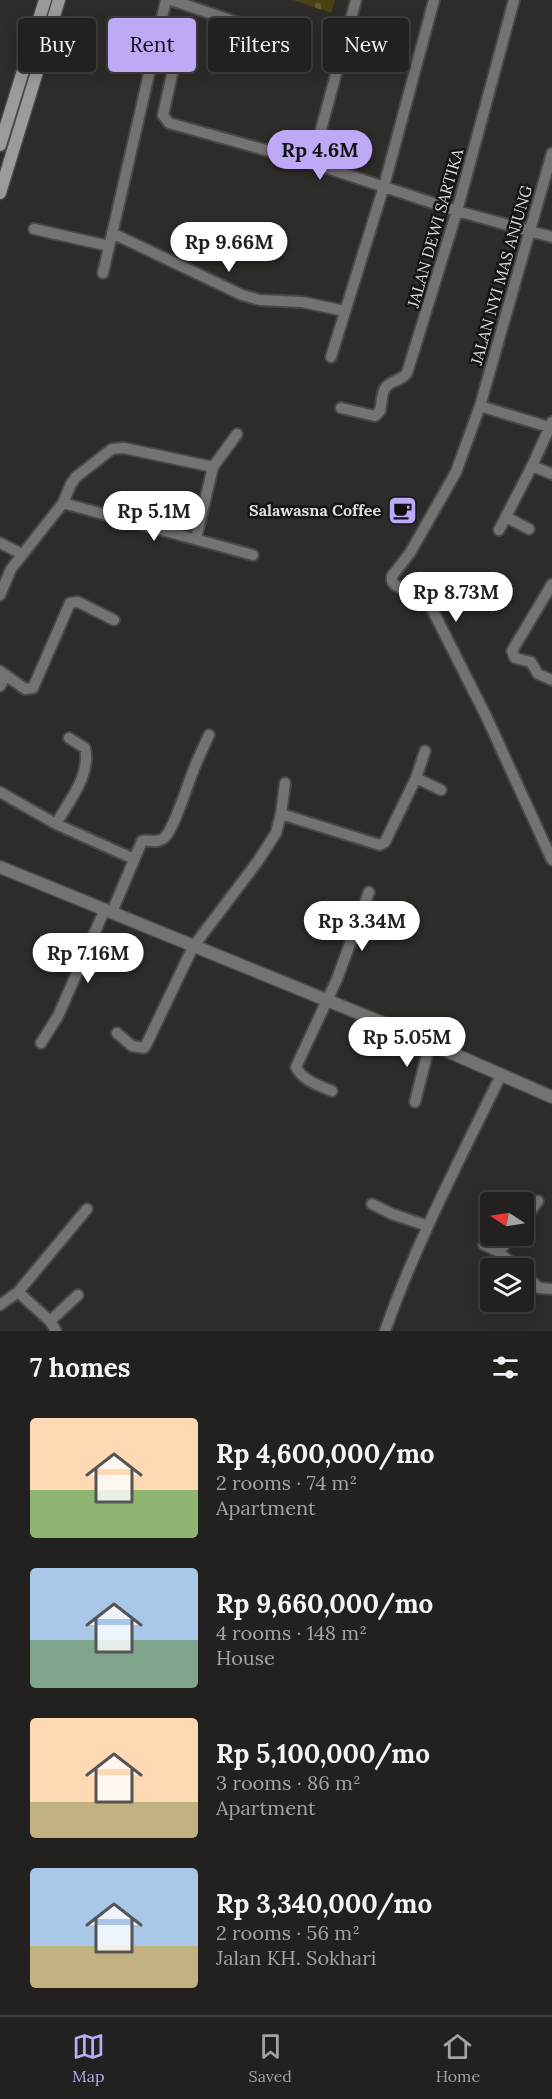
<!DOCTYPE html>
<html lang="en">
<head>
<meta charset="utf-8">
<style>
	:root { --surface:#22211f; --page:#2a2928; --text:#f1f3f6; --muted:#a2a3a4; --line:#3f3e3d; --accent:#bda9f5 }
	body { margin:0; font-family:Lora,serif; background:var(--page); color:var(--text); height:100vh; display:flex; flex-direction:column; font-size:22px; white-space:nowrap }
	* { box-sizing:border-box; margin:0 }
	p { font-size:20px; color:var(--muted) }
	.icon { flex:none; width:33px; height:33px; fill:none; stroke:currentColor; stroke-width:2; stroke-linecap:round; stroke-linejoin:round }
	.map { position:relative; height:1331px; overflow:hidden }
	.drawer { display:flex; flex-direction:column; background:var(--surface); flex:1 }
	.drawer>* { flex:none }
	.hud { position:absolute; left:18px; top:18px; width:516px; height:54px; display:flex; gap:12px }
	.needle { width:39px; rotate:282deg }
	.fabs { position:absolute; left:480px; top:1192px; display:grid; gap:12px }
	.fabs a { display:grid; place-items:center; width:54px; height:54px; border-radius:6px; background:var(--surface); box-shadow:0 3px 15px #0003,0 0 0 2px var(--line); font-size:30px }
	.price { position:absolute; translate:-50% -51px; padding:0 14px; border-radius:21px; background:#fff; color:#222; font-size:20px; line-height:39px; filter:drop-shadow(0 2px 3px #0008) }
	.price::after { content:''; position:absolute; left:50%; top:36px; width:18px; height:14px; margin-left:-9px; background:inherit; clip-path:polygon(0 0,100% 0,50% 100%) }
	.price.selected { background:var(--accent); color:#111 }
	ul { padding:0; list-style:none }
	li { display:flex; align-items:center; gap:18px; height:150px; padding:0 30px }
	li span { display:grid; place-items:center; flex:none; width:168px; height:120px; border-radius:6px; color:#555 }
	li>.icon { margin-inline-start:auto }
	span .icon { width:72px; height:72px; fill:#fffc; stroke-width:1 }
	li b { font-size:26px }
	h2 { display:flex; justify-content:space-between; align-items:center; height:72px; padding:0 30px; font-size:26px }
	.tag { padding:0 21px; border-radius:6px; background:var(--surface); box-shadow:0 3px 15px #0003,0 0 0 2px var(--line); font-size:21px; line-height:54px }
	.tag.selected { background:var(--accent); color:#111 }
	.tabs { display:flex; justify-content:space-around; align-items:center; height:84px; border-top:2px solid var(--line); background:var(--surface); font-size:16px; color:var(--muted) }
	.tabs a { display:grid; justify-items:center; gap:3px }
	.tabs .selected { color:var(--accent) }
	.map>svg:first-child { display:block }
</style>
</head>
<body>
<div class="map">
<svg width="552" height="1331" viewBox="0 0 552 1331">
	<defs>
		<pattern id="cemetery-stones" width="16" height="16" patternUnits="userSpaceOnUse" patternTransform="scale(1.5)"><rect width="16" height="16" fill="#4a4213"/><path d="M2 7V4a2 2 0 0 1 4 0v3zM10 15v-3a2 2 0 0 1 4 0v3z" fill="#645d35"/></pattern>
	</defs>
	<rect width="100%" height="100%" fill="#2d2c29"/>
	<path fill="url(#cemetery-stones)" d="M 293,0 L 335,0 L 331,13 Z"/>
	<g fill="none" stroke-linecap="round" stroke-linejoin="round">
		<defs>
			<path id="minor" d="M 171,0 L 242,24
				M 173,70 L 163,115 L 169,123 L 312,163 L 457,211 L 552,237
				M 552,153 L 480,406 L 456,472 L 410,553 L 392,576 L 392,581 L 395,585 L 428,601 L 486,716 L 552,860
				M 312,163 L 356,0
				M 34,229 L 109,246
				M 112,233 L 242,295 L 260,300 L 302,302 L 345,311
				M 103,273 L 166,0
				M 331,357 L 384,186 L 434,0
				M 480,406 L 552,428
				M 341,408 L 375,416 L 380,411 C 382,404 381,392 386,387 C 392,380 401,381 407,373 L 457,211 L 514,0
				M 532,466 L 552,474
				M 63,503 L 253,555
				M 506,517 L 529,529
				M 499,530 L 532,466 L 552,422
				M 196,538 L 213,467 L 237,434
				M 0,543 L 22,554
				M 552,584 L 512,651 L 515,658 L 531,662 L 538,674 L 552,680
				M 0,595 L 11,569 L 63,503 L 71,484 L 76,477 L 112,449 L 124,448 L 213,467
				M 0,671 L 25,689 L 33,688 L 70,603 L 78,602 L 114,620
				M 0,686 L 6,675
				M 416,778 L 441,790
				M 0,792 L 56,824 L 134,859
				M 281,814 L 380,845 L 385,842 L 416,778 L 425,751
				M 56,824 C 69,801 91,775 85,748 L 69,738
				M 112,912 L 142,841 C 149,839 157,844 164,838 C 174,829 186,789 192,774 C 197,760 203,748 209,735
				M 117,1033 L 132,1046 L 144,1048 L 147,1043 L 193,947 L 258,861 L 276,833 L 281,814 L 285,783
				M 41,1043 L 58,1016 L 105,909
				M 332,1091 C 318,1085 303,1081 296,1067 L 337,979 L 369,892
				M 415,1102 L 430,1043
				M 372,1204 L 392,1214 L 428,1226
				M 524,1220 L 538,1201
				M 484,1245 L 499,1252 L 518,1269
				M 499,1252 L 511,1236
				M 524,1274 L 539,1288 L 552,1289
				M 18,1292 L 50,1321 L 56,1331
				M 0,1305 L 18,1292 L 87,1209
				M 50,1321 L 78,1295
				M 385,1331 C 416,1243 460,1159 501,1075"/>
			<path id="tertiary" d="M 0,867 L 383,1023 L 552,1097"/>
			<path id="secondary" d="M 0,145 L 45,0
				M 0,193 L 59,0"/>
		</defs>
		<use href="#minor" stroke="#494845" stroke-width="14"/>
		<use href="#tertiary" stroke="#494845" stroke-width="15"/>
		<use href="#secondary" stroke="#494845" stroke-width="15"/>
		<use href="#minor" stroke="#737371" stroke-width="10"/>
		<use href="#tertiary" stroke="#737371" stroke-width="12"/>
		<use href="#secondary" stroke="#9b9b98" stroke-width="12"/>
	</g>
	<defs>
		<symbol id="cafe-square" viewBox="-11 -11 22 22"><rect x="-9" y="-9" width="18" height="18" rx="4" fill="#bda9f5" stroke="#151513"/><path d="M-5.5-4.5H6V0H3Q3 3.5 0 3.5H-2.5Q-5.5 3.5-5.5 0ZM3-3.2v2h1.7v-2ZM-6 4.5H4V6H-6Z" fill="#111"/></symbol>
	</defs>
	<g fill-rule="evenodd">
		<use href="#cafe-square" x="386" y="494" width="33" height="33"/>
	</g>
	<g text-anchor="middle" stroke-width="5" stroke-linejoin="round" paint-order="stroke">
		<g font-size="16" fill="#dededb" stroke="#151513">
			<text transform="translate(435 228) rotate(-74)" y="6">JALAN DEWI SARTIKA</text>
			<text transform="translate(501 275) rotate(-74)" y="6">JALAN NYI MAS ANJUNG</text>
		</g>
		<g font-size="16" font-weight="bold" fill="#dededb" stroke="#151513" text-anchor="end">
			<text x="381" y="516">Salawasna Coffee</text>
		</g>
	</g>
</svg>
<div class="fabs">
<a><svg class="needle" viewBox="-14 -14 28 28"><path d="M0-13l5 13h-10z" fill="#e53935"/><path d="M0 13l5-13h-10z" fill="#a2a3a4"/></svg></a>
<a><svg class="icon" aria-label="layers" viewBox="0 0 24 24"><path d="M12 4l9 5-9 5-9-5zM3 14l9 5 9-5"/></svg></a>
</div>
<b class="price selected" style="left:320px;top:181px">Rp 4.6M</b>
<b class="price" style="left:229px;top:273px">Rp 9.66M</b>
<b class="price" style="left:154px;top:542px">Rp 5.1M</b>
<b class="price" style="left:456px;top:623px">Rp 8.73M</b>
<b class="price" style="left:362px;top:952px">Rp 3.34M</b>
<b class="price" style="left:88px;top:984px">Rp 7.16M</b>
<b class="price" style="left:407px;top:1068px">Rp 5.05M</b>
<div class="hud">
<a class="tag">Buy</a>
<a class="tag selected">Rent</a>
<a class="tag">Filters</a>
<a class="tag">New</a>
</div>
</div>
<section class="drawer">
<h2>7 homes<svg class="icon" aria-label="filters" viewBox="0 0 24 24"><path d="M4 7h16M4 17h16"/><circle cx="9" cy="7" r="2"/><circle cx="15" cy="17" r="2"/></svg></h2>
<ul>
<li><span style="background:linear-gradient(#ffd9b3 60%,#8fb573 0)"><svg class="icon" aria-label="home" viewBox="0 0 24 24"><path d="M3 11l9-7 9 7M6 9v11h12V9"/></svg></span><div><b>Rp 4,600,000/mo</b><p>2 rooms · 74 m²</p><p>Apartment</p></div></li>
<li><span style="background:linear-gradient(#a9c7e8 60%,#7fa58c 0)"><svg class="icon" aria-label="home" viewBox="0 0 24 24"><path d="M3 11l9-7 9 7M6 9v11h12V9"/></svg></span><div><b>Rp 9,660,000/mo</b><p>4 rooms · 148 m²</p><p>House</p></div></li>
<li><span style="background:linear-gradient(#ffd9b3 70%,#c2b280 0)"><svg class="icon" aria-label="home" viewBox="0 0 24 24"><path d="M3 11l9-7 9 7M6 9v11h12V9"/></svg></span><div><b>Rp 5,100,000/mo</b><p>3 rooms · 86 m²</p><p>Apartment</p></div></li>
<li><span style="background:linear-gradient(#a9c7e8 65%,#c2b280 0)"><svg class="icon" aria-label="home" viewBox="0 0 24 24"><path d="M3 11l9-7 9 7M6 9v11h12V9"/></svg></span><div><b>Rp 3,340,000/mo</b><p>2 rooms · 56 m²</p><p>Jalan KH. Sokhari</p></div></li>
</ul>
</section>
<nav class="tabs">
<a class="selected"><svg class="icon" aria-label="map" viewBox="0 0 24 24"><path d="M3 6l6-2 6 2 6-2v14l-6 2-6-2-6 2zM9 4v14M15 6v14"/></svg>Map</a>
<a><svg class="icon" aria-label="saved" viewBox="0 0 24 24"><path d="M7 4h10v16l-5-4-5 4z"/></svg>Saved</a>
<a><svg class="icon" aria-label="home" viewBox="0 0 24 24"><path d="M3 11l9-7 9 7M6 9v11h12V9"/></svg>Home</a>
</nav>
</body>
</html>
